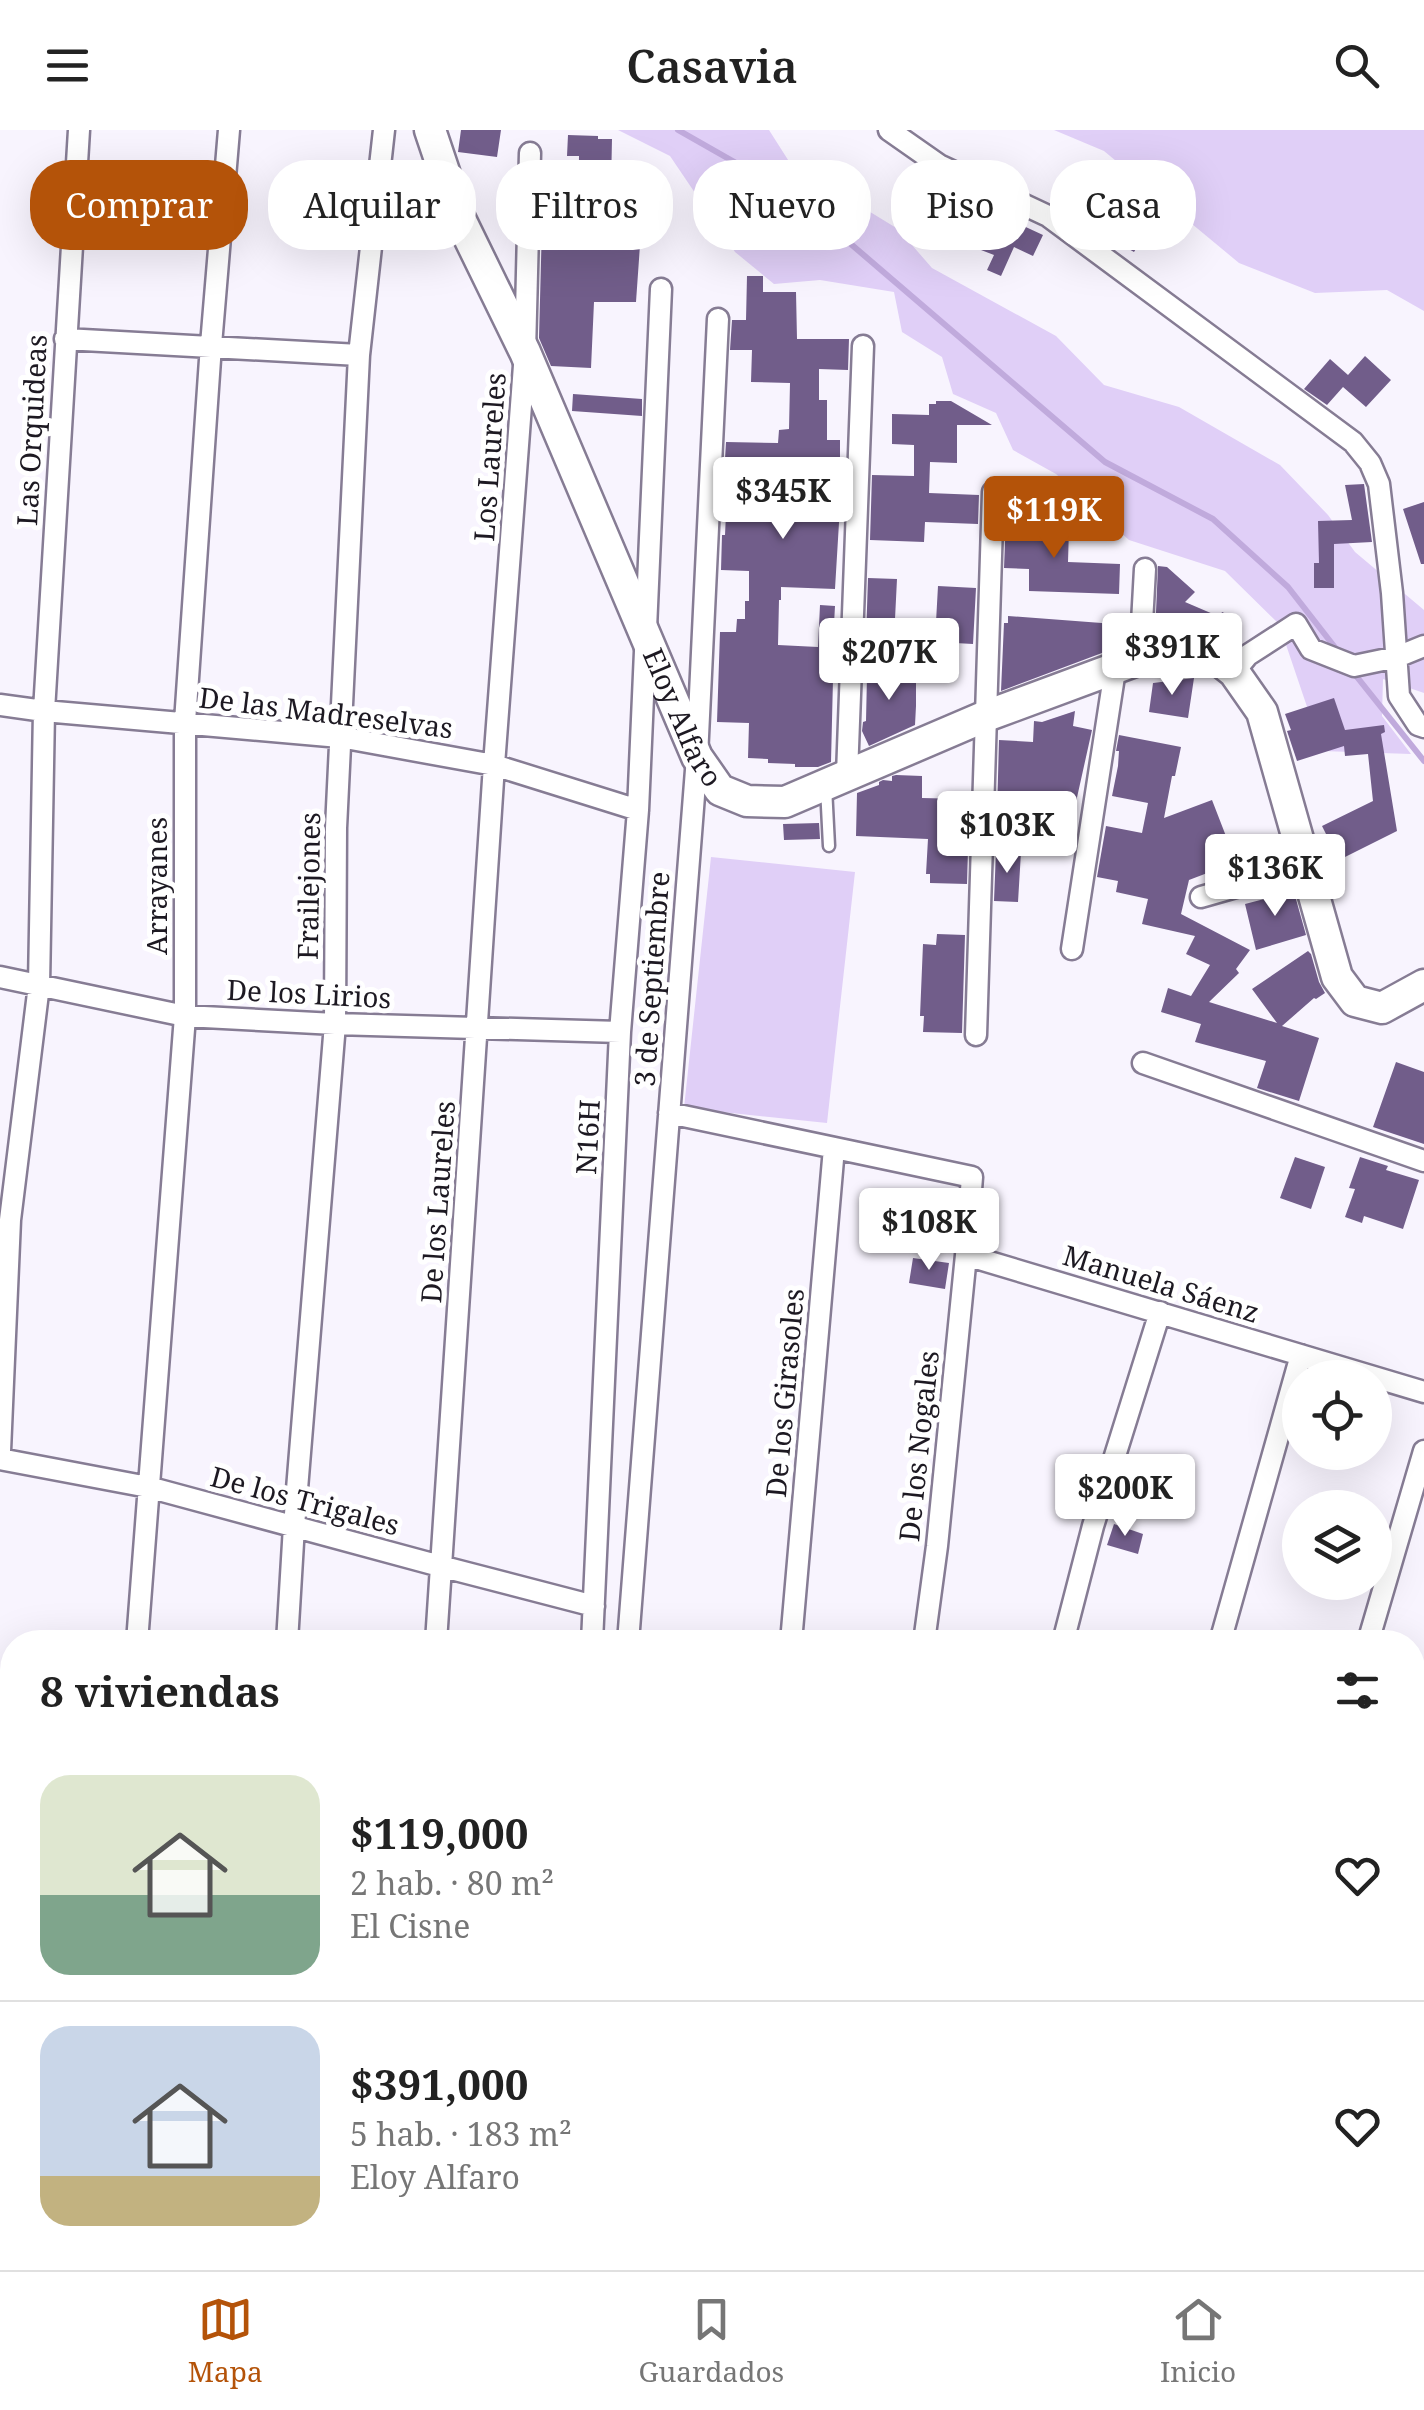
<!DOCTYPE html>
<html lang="es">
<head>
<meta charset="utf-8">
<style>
	:root { --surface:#fff; --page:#f2f2f2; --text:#222; --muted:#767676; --line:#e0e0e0; --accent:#b45309 }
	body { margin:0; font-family:"Noto Serif",serif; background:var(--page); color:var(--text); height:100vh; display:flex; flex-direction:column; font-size:38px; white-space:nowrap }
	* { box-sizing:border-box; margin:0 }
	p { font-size:32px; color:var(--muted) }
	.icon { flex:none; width:55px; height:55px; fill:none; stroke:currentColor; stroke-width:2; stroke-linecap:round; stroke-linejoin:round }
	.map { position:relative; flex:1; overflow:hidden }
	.panel { position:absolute; left:0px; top:1500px; width:1425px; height:640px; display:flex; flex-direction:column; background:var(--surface); border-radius:40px 40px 0 0; box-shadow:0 10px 40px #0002 }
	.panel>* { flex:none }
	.guide { position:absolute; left:30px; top:30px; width:1365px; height:90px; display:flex; gap:20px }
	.controls { position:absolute; left:1282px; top:1230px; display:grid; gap:20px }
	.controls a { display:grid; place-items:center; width:110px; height:110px; border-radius:50%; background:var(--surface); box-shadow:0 10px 40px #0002; font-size:50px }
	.price { position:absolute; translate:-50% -85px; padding:0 22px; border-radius:10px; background:#fff; color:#222; font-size:32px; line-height:65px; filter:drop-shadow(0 2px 5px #0008) }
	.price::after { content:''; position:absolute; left:50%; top:60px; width:30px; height:22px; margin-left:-15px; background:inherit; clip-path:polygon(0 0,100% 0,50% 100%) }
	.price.on { background:var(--accent); color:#fff }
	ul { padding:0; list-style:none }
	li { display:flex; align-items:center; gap:30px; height:250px; padding:0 40px }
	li+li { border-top:2px solid var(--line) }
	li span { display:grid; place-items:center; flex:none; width:280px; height:200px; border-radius:30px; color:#555 }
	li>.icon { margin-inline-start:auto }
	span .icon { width:120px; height:120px; fill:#fffc; stroke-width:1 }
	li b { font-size:42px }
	h2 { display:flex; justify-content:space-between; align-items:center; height:120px; padding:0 40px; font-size:42px }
	.chip { padding:0 35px; border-radius:40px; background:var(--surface); box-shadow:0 10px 40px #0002; font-size:35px; line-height:90px }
	.chip.on { background:var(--accent); color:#fff }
	header { display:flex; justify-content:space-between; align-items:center; height:130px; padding:0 40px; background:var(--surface); font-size:45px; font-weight:600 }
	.tabs { display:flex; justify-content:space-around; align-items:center; height:140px; border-top:2px solid var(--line); background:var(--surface); font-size:28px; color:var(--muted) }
	.tabs a { display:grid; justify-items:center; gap:5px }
	.tabs .on { color:var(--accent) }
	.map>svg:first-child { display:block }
</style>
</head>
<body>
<header><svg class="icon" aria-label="menu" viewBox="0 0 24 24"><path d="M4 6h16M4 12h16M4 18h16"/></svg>Casavia<svg class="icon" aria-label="search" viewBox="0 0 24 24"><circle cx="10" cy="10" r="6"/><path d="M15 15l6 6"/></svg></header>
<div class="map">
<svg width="1424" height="2140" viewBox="0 0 1424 2140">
	<rect width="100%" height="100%" fill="#f8f4fe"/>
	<path fill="#e0cff7" d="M 618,0 L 769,0 L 790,33 L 898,99 L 932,138 L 1056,206 L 1104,255 L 1179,277 L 1280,335 L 1328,385 L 1355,422 L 1424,480 L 1424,563 L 1383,549 L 1382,586 L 1411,624 L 1322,621 L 1279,494 L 1225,441 L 1129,410 L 1056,344 L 1013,320 L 996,283 L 953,264 L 942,227 L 902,202 L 894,162 L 820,150 L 774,154 L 735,122 L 670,26 Z
		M 1054,0 L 1424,0 L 1424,181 L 1387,160 L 1315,163 L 1239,133 L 1104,21 Z
		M 711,727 L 855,742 L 827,993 L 684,978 Z
		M 541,2128 L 857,2128 L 854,2140 L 552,2140 Z"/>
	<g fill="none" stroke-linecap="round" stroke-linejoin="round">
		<path stroke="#c0aadc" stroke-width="6" d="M 678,0 L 796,67 L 1105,332 L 1213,389 L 1288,457 L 1337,520
			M 1353,542 L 1424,631
			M 0,1634 L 12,1639
			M 0,2112 L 12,2121
			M 23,2128 L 41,2140"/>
	</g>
	<path fill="#715d8a" d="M 461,0 L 501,0 L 497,27 L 458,22 Z
		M 568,5 L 598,6 L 598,9 L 612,9 L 611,56 L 624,46 L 633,60 L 573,101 L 632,106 L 632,114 L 640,115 L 636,172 L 594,172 L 591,238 L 551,236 L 539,208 L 542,94 L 578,96 L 579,26 L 567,26 Z
		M 1117,77 L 1149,97 L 1134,122 L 1101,103 Z
		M 998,84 L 1043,105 L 1033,126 L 1014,117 L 1001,146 L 987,140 L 994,125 L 981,120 Z
		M 747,146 L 763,146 L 763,162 L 796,162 L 797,209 L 849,209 L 848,240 L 819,239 L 819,270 L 827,270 L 827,310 L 840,310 L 840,357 L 844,359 L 843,376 L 840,376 L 835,459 L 781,457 L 781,470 L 779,470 L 778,515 L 818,517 L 820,475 L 835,476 L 831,549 L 833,549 L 831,632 L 818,637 L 795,637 L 795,634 L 768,633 L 768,629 L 748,628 L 749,593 L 717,592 L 720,502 L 736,502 L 737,489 L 745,489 L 745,471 L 749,471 L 749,441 L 721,440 L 722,405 L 725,405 L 726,384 L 734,384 L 735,347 L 724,346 L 726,312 L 778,313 L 779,300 L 789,299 L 790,253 L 751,252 L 752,220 L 730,220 L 732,190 L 746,190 Z
		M 1365,226 L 1391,250 L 1366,277 L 1343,257 L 1327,275 L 1304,259 L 1330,229 L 1348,245 Z
		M 573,264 L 642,269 L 642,286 L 572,281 Z
		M 936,271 L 951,271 L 992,295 L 957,295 L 957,333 L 930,332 L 929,363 L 979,365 L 978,394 L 925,392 L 924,412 L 870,410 L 872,345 L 914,346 L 914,315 L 892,314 L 892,284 L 929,285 L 929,274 L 936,274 Z
		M 1364,354 L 1372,412 L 1334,414 L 1334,458 L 1314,458 L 1314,433 L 1319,433 L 1318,391 L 1352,390 L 1345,355 Z
		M 1424,372 L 1424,434 L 1421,434 L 1403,379 Z
		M 1006,387 L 1028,387 L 1028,396 L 1069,398 L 1068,432 L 1120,434 L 1119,464 L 1029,461 L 1029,439 L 1004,438 Z
		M 1158,436 L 1167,437 L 1195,462 L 1185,472 L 1220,487 L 1222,482 L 1237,489 L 1227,512 L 1195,499 L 1155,505 Z
		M 868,448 L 897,449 L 895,489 L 936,492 L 938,456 L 976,458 L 973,514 L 866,508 Z
		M 1008,486 L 1128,495 L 1127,509 L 1126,514 L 1001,561 L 1004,493 L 1008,493 Z
		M 871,538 L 916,540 L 916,576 L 915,595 L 869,616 L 862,601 L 863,592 L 866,591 L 867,546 L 871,546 Z
		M 1194,548 L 1188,588 L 1149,582 L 1153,553 Z
		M 1334,568 L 1345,600 L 1384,595 L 1385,602 L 1381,604 L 1397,701 L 1339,730 L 1322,696 L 1373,671 L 1368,624 L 1345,626 L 1344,616 L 1297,631 L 1287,601 L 1291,600 L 1285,584 Z
		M 1075,581 L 1073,596 L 1092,600 L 1068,708 L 1041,702 L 1044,690 L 1038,688 L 1038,685 L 997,684 L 999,610 L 1033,612 L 1034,591 L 1042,592 Z
		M 1119,605 L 1181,617 L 1175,646 L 1172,646 L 1164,688 L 1212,670 L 1236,732 L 1189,750 L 1181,784 L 1250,820 L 1236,839 L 1239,843 L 1209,872 L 1277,893 L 1252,859 L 1308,821 L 1311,824 L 1319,852 L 1325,863 L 1316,869 L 1314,868 L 1282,896 L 1319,908 L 1299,971 L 1257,958 L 1266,931 L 1195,912 L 1201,894 L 1161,882 L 1168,858 L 1191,866 L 1210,835 L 1186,824 L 1195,806 L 1142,794 L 1148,769 L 1116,762 L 1118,751 L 1097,747 L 1106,696 L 1142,703 L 1148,673 L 1112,666 L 1118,636 L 1119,621 L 1116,621 Z
		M 896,645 L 922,646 L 922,668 L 965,669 L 963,719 L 968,719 L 967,754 L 930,753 L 930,744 L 926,744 L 928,709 L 856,706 L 857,663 L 879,655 L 879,652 L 883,650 L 892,651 L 892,646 Z
		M 819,693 L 820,709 L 784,710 L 783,694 Z
		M 996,721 L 1021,722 L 1018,772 L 994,771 Z
		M 1292,755 L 1306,805 L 1256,820 L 1245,774 L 1272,767 L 1271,761 Z
		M 937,804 L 965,805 L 962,903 L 923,902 L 924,886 L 920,886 L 923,814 L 936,815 Z
		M 1396,932 L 1424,942 L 1424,1014 L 1373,997 Z
		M 1295,1027 L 1325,1037 L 1311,1079 L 1280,1068 Z
		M 1360,1027 L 1388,1036 L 1386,1040 L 1419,1050 L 1403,1099 L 1364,1086 L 1362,1093 L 1345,1087 L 1355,1059 L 1349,1058 Z
		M 913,1128 L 949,1133 L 945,1159 L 909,1153 Z
		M 1114,1394 L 1143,1404 L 1138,1424 L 1107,1415 Z"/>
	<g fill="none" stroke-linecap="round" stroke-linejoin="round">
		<defs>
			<path id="lane" d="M 826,657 L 829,716"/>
			<path id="street" d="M 889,0 L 939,35 L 1048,86 L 1353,312 L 1370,333 L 1379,354 L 1392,463 L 1399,566 L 1418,595 L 1424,597
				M 65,209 L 359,225
				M 1140,529 L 1145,439
				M 1234,542 L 1248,525 L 1296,494 L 1311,519 L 1354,536 L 1397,527 L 1424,516
				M 0,575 L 44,581 L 340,607 L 494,635 L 638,680
				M 847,645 L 863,216
				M 1201,767 L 1306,737
				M 1072,819 L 1115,540
				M 0,847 L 185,886 L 335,894 L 620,902
				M 976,905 L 993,362
				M 1143,933 L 1424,1031
				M 669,983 L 972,1047 L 966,1125 L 1424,1262
				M 0,1321 L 10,1090 L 39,855 L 44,581 L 79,0
				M 0,1329 L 148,1357 L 440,1436 L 594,1476
				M 137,1512 L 185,886 L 185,592 L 211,215 L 229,0
				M 287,1512 L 294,1396 L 335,894 L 336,698 L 359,225 L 384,0
				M 436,1512 L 494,635 L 525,222 L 530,23
				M 592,1512 L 620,902 L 638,680 L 661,159
				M 628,1512 L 697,627 L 718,189
				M 791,1512 L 834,1018
				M 924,1512 L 937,1416 L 966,1125
				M 1063,1512 L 1093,1396 L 1160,1182
				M 1220,1512 L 1301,1225
				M 1368,1512 L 1424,1321
				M 0,1725 L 12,1729
				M 1414,1882 L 1424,1847
				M 0,1886 L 12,1891
				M 1412,2033 L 1424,2035
				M 0,2040 L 12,2044
				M 313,2128 L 326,2140
				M 520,2128 L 532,2140
				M 909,2128 L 943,2140"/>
			<g id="secondary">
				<path id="s1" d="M 430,0 L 460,89 L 525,222 L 697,627 L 720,660 L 747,671 L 785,672 L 986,586 L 1140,529 L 1184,523 L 1215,527 L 1234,542 L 1262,582 L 1337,847 L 1355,871 L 1382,878 L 1424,855"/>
			</g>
		</defs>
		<use href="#lane" stroke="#867c94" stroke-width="15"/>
		<use href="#street" stroke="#867c94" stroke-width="25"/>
		<use href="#secondary" stroke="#867c94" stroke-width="35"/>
		<path stroke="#8e8a94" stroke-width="4" stroke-dasharray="5 5" stroke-linecap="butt" d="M 0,1583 L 12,1587
			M 1363,2128 L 1372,2140
			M 578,2140 L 580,2128"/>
		<use href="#lane" stroke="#fff" stroke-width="10"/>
		<use href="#street" stroke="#fff" stroke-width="20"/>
		<use href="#secondary" stroke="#fff" stroke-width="30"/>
	</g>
	<g text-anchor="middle" stroke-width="10" stroke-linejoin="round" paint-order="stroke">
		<g font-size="28" fill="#1d1922" stroke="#fff">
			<text transform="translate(32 300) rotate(-87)" y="10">Las Orquideas</text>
			<text transform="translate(490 327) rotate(-86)" y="10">Los Laureles</text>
			<text transform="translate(326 583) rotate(7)" y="10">De las Madreselvas</text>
			<text dy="10" stroke="none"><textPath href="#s1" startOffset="640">Eloy Alfaro</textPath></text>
			<text transform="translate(157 756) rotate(-90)" y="10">Arrayanes</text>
			<text transform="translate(309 756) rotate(-89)" y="10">Frailejones</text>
			<text transform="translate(652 849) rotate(-86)" y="10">3 de Septiembre</text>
			<text transform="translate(309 864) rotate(3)" y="10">De los Lirios</text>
			<text transform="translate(588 1007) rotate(-87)" y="10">N16H</text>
			<text transform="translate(438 1072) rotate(-86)" y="10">De los Laureles</text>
			<text transform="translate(1161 1154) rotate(17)" y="10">Manuela Sáenz</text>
			<text transform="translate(785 1263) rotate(-85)" y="10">De los Girasoles</text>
			<text transform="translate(919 1316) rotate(-84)" y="10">De los Nogales</text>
			<text transform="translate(305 1371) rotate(15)" y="10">De los Trigales</text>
		</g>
	</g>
</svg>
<div class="controls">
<a><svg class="icon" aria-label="locate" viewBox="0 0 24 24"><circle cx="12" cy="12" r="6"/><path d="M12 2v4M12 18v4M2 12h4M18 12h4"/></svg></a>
<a><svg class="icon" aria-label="layers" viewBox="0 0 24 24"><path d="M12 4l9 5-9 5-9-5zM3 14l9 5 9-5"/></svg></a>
</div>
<b class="price" style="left:783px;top:412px">$345K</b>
<b class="price on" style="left:1054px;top:431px">$119K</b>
<b class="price" style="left:1172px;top:568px">$391K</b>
<b class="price" style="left:889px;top:573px">$207K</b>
<b class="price" style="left:1007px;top:746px">$103K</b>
<b class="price" style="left:1275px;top:789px">$136K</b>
<b class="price" style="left:929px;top:1143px">$108K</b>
<b class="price" style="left:1125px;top:1409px">$200K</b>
<div class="guide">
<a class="chip on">Comprar</a>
<a class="chip">Alquilar</a>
<a class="chip">Filtros</a>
<a class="chip">Nuevo</a>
<a class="chip">Piso</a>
<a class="chip">Casa</a>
</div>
<section class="panel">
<h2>8 viviendas<svg class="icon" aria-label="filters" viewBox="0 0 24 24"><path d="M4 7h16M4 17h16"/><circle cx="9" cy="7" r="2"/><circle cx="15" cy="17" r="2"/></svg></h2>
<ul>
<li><span style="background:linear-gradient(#dfe7d0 60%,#7fa58c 0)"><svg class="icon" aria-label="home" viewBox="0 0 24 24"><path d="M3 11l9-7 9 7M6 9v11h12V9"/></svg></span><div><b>$119,000</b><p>2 hab. · 80 m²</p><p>El Cisne</p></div><svg class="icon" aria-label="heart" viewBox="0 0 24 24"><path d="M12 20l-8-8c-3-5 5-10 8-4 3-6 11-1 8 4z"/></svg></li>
<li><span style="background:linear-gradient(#c9d6e8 75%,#c2b280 0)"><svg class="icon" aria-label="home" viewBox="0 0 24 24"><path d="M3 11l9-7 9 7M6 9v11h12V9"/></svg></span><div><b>$391,000</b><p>5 hab. · 183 m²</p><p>Eloy Alfaro</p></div><svg class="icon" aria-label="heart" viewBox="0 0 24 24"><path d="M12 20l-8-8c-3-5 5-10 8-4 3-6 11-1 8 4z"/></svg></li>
</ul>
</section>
</div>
<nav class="tabs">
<a class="on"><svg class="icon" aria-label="map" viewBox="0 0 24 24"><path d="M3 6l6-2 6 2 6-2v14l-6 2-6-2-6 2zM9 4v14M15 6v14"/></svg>Mapa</a>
<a><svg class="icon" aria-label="saved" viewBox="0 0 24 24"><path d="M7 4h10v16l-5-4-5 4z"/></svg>Guardados</a>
<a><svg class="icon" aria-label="home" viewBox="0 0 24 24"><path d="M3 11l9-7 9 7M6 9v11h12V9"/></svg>Inicio</a>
</nav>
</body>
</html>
